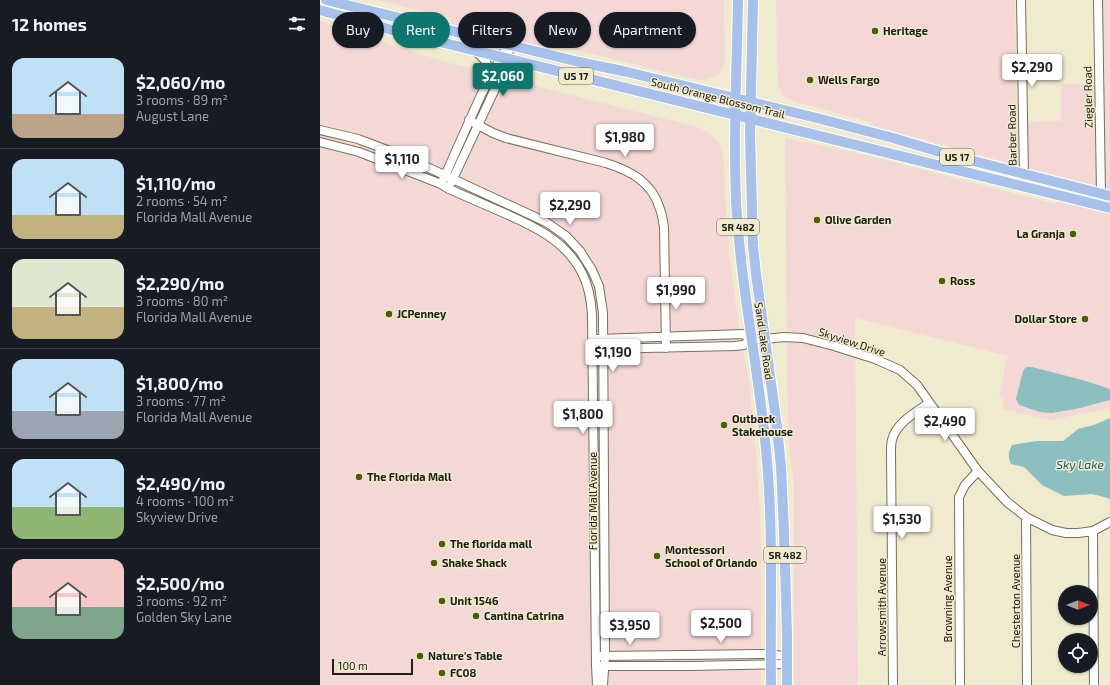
<!DOCTYPE html>
<html lang="en">
<head>
<meta charset="utf-8">
<style>
	:root { --surface:#171b24; --page:#242831; --text:#f1f3f6; --muted:#9ea1a6; --line:#363941; --accent:#0f766e }
	body { margin:0; font-family:"Exo 2",sans-serif; background:var(--page); color:var(--text); height:100vh; display:flex; flex-direction:column; font-size:15px; white-space:nowrap }
	* { box-sizing:border-box; margin:0 }
	p { font-size:13px; color:var(--muted) }
	.icon { flex:none; width:22px; height:22px; fill:none; stroke:currentColor; stroke-width:2; stroke-linecap:round; stroke-linejoin:round }
	.map { position:relative; flex:1; overflow:hidden }
	.sheet { display:flex; flex-direction:column; background:var(--surface); width:320px }
	.sheet>* { flex:none }
	.top-card { position:absolute; left:12px; top:12px; width:380px; height:36px; display:flex; gap:8px }
	.needle { width:26px; rotate:90deg }
	.buttons { position:absolute; left:738px; top:585px; display:grid; gap:8px }
	.buttons a { display:grid; place-items:center; width:40px; height:40px; border-radius:50%; background:var(--surface); box-shadow:0 1px 3px #0004; font-size:20px }
	.scale { position:absolute; left:12px; bottom:10px; width:81px; box-sizing:border-box; padding-left:4px; border:2px solid #222016; border-top:0; font-size:11px; line-height:14px; white-space:nowrap; color:#222016; -webkit-text-stroke:3px #f0eacf; paint-order:stroke }
	.price { position:absolute; translate:-50% -34px; padding:0 9px; border-radius:4px; background:#fff; color:#222; font-size:13px; line-height:26px; filter:drop-shadow(0 1px 2px #0008) }
	.price::after { content:''; position:absolute; left:50%; top:24px; width:12px; height:9px; margin-left:-6px; background:inherit; clip-path:polygon(0 0,100% 0,50% 100%) }
	.price.on { background:var(--accent); color:#fff }
	ul { padding:0; list-style:none }
	li { display:flex; align-items:center; gap:12px; height:100px; padding:0 12px }
	li+li { border-top:1px solid var(--line) }
	li span { display:grid; place-items:center; flex:none; width:112px; height:80px; border-radius:12px; color:#555 }
	li>.icon { margin-inline-start:auto }
	span .icon { width:48px; height:48px; fill:#fffc; stroke-width:1 }
	li b { font-size:17px }
	h2 { display:flex; justify-content:space-between; align-items:center; height:48px; padding:0 12px; font-size:17px }
	.pill { padding:0 14px; border-radius:18px; background:var(--surface); box-shadow:0 1px 3px #0004; font-size:14px; line-height:36px }
	.pill.on { background:var(--accent); color:#fff }
	main { display:flex; flex:1; min-height:0 }
	.map>svg:first-child { display:block }
</style>
</head>
<body>
<main>
<section class="sheet">
<h2>12 homes<svg class="icon" aria-label="filters" viewBox="0 0 24 24"><path d="M4 7h16M4 17h16"/><circle cx="9" cy="7" r="2"/><circle cx="15" cy="17" r="2"/></svg></h2>
<ul>
<li><span style="background:linear-gradient(#bfe0f5 70%,#b9a48a 0)"><svg class="icon" aria-label="home" viewBox="0 0 24 24"><path d="M3 11l9-7 9 7M6 9v11h12V9"/></svg></span><div><b>$2,060/mo</b><p>3 rooms · 89 m²</p><p>August Lane</p></div></li>
<li><span style="background:linear-gradient(#bfe0f5 70%,#c2b280 0)"><svg class="icon" aria-label="home" viewBox="0 0 24 24"><path d="M3 11l9-7 9 7M6 9v11h12V9"/></svg></span><div><b>$1,110/mo</b><p>2 rooms · 54 m²</p><p>Florida Mall Avenue</p></div></li>
<li><span style="background:linear-gradient(#dfe7d0 60%,#c2b280 0)"><svg class="icon" aria-label="home" viewBox="0 0 24 24"><path d="M3 11l9-7 9 7M6 9v11h12V9"/></svg></span><div><b>$2,290/mo</b><p>3 rooms · 80 m²</p><p>Florida Mall Avenue</p></div></li>
<li><span style="background:linear-gradient(#bfe0f5 65%,#9aa5b1 0)"><svg class="icon" aria-label="home" viewBox="0 0 24 24"><path d="M3 11l9-7 9 7M6 9v11h12V9"/></svg></span><div><b>$1,800/mo</b><p>3 rooms · 77 m²</p><p>Florida Mall Avenue</p></div></li>
<li><span style="background:linear-gradient(#bfe0f5 60%,#8fb573 0)"><svg class="icon" aria-label="home" viewBox="0 0 24 24"><path d="M3 11l9-7 9 7M6 9v11h12V9"/></svg></span><div><b>$2,490/mo</b><p>4 rooms · 100 m²</p><p>Skyview Drive</p></div></li>
<li><span style="background:linear-gradient(#f6c9c9 60%,#7fa58c 0)"><svg class="icon" aria-label="home" viewBox="0 0 24 24"><path d="M3 11l9-7 9 7M6 9v11h12V9"/></svg></span><div><b>$2,500/mo</b><p>3 rooms · 92 m²</p><p>Golden Sky Lane</p></div></li>
</ul>
</section>
<div class="map">
<svg width="790" height="685" viewBox="0 0 790 685">
	<rect width="100%" height="100%" fill="#f0eacf"/>
	<path fill="#f3d8d6" d="M 58,0 L 404,0 L 405,63 L 401,71 L 396,76 L 385,80 L 378,80 L 229,43 L 228,49 L 132,24 L 131,18 Z
		M 456,0 L 695,0 L 697,122 L 741,121 L 741,84 L 785,84 L 783,0 L 790,0 L 790,189 L 655,154 L 551,125 L 551,122 L 473,101 L 467,98 L 462,95 L 458,85 Z
		M 0,21 L 125,62 L 158,70 L 161,75 L 187,79 L 374,126 L 388,132 L 399,143 L 404,157 L 405,195 L 409,251 L 419,327 L 429,383 L 436,451 L 441,534 L 441,685 L 0,685 Z
		M 465,138 L 541,154 L 735,204 L 736,201 L 790,214 L 790,408 L 731,420 L 682,409 L 684,398 L 679,396 L 688,356 L 535,318 L 538,685 L 474,685 L 474,482 L 468,439 Z"/>
	<path fill="#f3d9d2" d="M 783,0 L 790,0 L 790,189 L 787,188 Z"/>
	<path fill="#8cbfc0" d="M 706,367 L 712,367 L 766,381 L 790,389 L 790,400 L 756,409 L 731,413 L 720,412 L 699,405 L 696,399 L 703,371 Z
		M 790,418 L 790,500 L 788,498 L 772,494 L 744,496 L 722,485 L 704,467 L 691,464 C 688,457 688,452 692,445 L 717,441 L 743,441 L 758,429 L 774,425 Z"/>
	<g fill="none" stroke-linecap="round" stroke-linejoin="round">
		<defs>
			<path id="minor" d="M 701,0 L 704,175
				M 778,0 L 781,194
				M 155,51 C 165,59 170,64 169,78
				M 149,120 L 173,133 L 186,138 L 286,163 C 311,171 332,182 340,209 C 342,214 343,221 344,227 L 346,348
				M 0,130 L 38,139 L 83,156 L 226,222 L 246,236 L 260,251 L 272,270 L 279,286 L 283,313 L 285,656 L 283,685
				M 0,142 L 39,152 L 121,184 L 129,189 C 145,196 161,203 177,210 C 210,224 247,240 263,275 C 269,287 271,300 272,314 L 276,665 L 277,685
				M 123,180 L 161,95 L 183,53
				M 131,183 L 189,59 L 188,45
				M 278,339 L 423,334 L 431,339 L 445,339 L 464,337 L 483,338 L 514,346 L 555,359 L 580,370 L 597,385 L 658,471 L 687,502 L 706,517 L 732,530 L 746,533 L 758,533 L 773,531 L 790,522
				M 279,349 L 415,346 L 424,345 L 431,339
				M 706,517 L 707,685
				M 773,531 L 774,685
				M 281,656 L 443,654 L 467,656
				M 280,666 L 370,666 L 467,664
				M 573,685 L 571,452 C 571,448 571,444 572,440 C 576,423 596,412 609,403
				M 640,685 L 639,497 L 645,485 L 658,471"/>
			<path id="major" d="M 6,0 L 198,47 L 259,62 L 303,71 L 497,118 L 573,138 L 630,155 L 790,196
				M 418,0 C 417,67 413,133 416,200 C 420,281 437,360 445,440 C 454,522 450,603 451,685
				M 433,0 L 430,135 L 433,246 L 436,274 L 457,427 L 461,467 L 464,531 L 467,633 L 467,685
				M 0,10 L 72,30 L 790,208"/>
		</defs>
		<use href="#minor" stroke="#767159" stroke-width="10"/>
		<use href="#major" stroke="#fff" stroke-width="12"/>
		<use href="#minor" stroke="#fff" stroke-width="8"/>
		<use href="#major" stroke="#a7c1eb" stroke-width="10"/>
	</g>
	<g fill="#4b5e04" stroke="#f0eacf" stroke-width="1.5">
		<circle cx="555" cy="31" r="4"/>
		<circle cx="490" cy="80" r="4"/>
		<circle cx="497" cy="220" r="4"/>
		<circle cx="753" cy="234" r="4"/>
		<circle cx="622" cy="281" r="4"/>
		<circle cx="69" cy="314" r="4"/>
		<circle cx="765" cy="319" r="4"/>
		<circle cx="404" cy="425" r="4"/>
		<circle cx="39" cy="477" r="4"/>
		<circle cx="122" cy="544" r="4"/>
		<circle cx="337" cy="556" r="4"/>
		<circle cx="114" cy="563" r="4"/>
		<circle cx="122" cy="601" r="4"/>
		<circle cx="156" cy="616" r="4"/>
		<circle cx="100" cy="656" r="4"/>
		<circle cx="122" cy="673" r="4"/>
	</g>
	<g text-anchor="middle" stroke-width="3" stroke-linejoin="round" paint-order="stroke">
		<g fill="#f0eacf" stroke="#605d4e" stroke-width="1">
			<rect x="239" y="68" width="34" height="16" rx="3"/>
			<rect x="620" y="149" width="34" height="16" rx="3"/>
			<rect x="397" y="219" width="42" height="16" rx="3"/>
			<rect x="444" y="547" width="42" height="16" rx="3"/>
		</g>
		<g font-size="10" font-weight="bold" fill="#222016">
			<text x="256" y="80">US 17</text>
			<text x="637" y="161">US 17</text>
			<text x="418" y="231">SR 482</text>
			<text x="465" y="559">SR 482</text>
		</g>
		<g font-size="11" font-weight="bold" fill="#222016" stroke="#f0eacf" text-anchor="start">
			<text x="563" y="35">Heritage</text>
			<text x="498" y="84">Wells Fargo</text>
			<text x="505" y="224">Olive Garden</text>
			<text x="745" y="238" text-anchor="end">La Granja</text>
			<text x="630" y="285">Ross</text>
			<text x="77" y="318">JCPenney</text>
			<text x="757" y="323" text-anchor="end">Dollar Store</text>
			<text x="412" y="423">Outback<tspan x="412" dy="13">Stakehouse</tspan></text>
			<text x="47" y="481">The Florida Mall</text>
			<text x="130" y="548">The florida mall</text>
			<text x="345" y="554">Montessori<tspan x="345" dy="13">School of Orlando</tspan></text>
			<text x="122" y="567">Shake Shack</text>
			<text x="130" y="605">Unit 1546</text>
			<text x="164" y="620">Cantina Catrina</text>
			<text x="108" y="660">Nature's Table</text>
			<text x="130" y="677">FC08</text>
		</g>
		<g font-size="11" fill="#222016" stroke="#f0eacf">
			<text transform="translate(768 97) rotate(-91)" y="4">Ziegler Road</text>
			<text transform="translate(398 98) rotate(14)" y="4">South Orange Blossom Trail</text>
			<text transform="translate(692 135) rotate(-91)" y="4">Barber Road</text>
			<text transform="translate(444 341) rotate(82)" y="4">Sand Lake Road</text>
			<text transform="translate(532 342) rotate(18)" y="4">Skyview Drive</text>
			<text transform="translate(273 501) rotate(-90)" y="4">Florida Mall Avenue</text>
			<text transform="translate(628 599) rotate(-90)" y="4">Browning Avenue</text>
			<text transform="translate(696 601) rotate(-90)" y="4">Chesterton Avenue</text>
			<text transform="translate(562 607) rotate(-90)" y="4">Arrowsmith Avenue</text>
		</g>
		<g font-size="12" font-style="italic" fill="#165c5e" stroke="#f0eacf">
			<text x="760" y="469">Sky Lake</text>
		</g>
	</g>
</svg>
<div class="buttons">
<a><svg class="needle" viewBox="-14 -14 28 28"><path d="M0-13l5 13h-10z" fill="#e53935"/><path d="M0 13l5-13h-10z" fill="#9ea1a6"/></svg></a>
<a><svg class="icon" aria-label="locate" viewBox="0 0 24 24"><circle cx="12" cy="12" r="6"/><path d="M12 2v4M12 18v4M2 12h4M18 12h4"/></svg></a>
</div>
<div class="scale">100 m</div>
<b class="price" style="left:712px;top:88px">$2,290</b>
<b class="price on" style="left:183px;top:97px">$2,060</b>
<b class="price" style="left:305px;top:158px">$1,980</b>
<b class="price" style="left:82px;top:180px">$1,110</b>
<b class="price" style="left:250px;top:226px">$2,290</b>
<b class="price" style="left:356px;top:311px">$1,990</b>
<b class="price" style="left:293px;top:373px">$1,190</b>
<b class="price" style="left:263px;top:435px">$1,800</b>
<b class="price" style="left:625px;top:442px">$2,490</b>
<b class="price" style="left:582px;top:540px">$1,530</b>
<b class="price" style="left:401px;top:644px">$2,500</b>
<b class="price" style="left:310px;top:646px">$3,950</b>
<div class="top-card">
<a class="pill">Buy</a>
<a class="pill on">Rent</a>
<a class="pill">Filters</a>
<a class="pill">New</a>
<a class="pill">Apartment</a>
</div>
</div>
</main>
</body>
</html>
